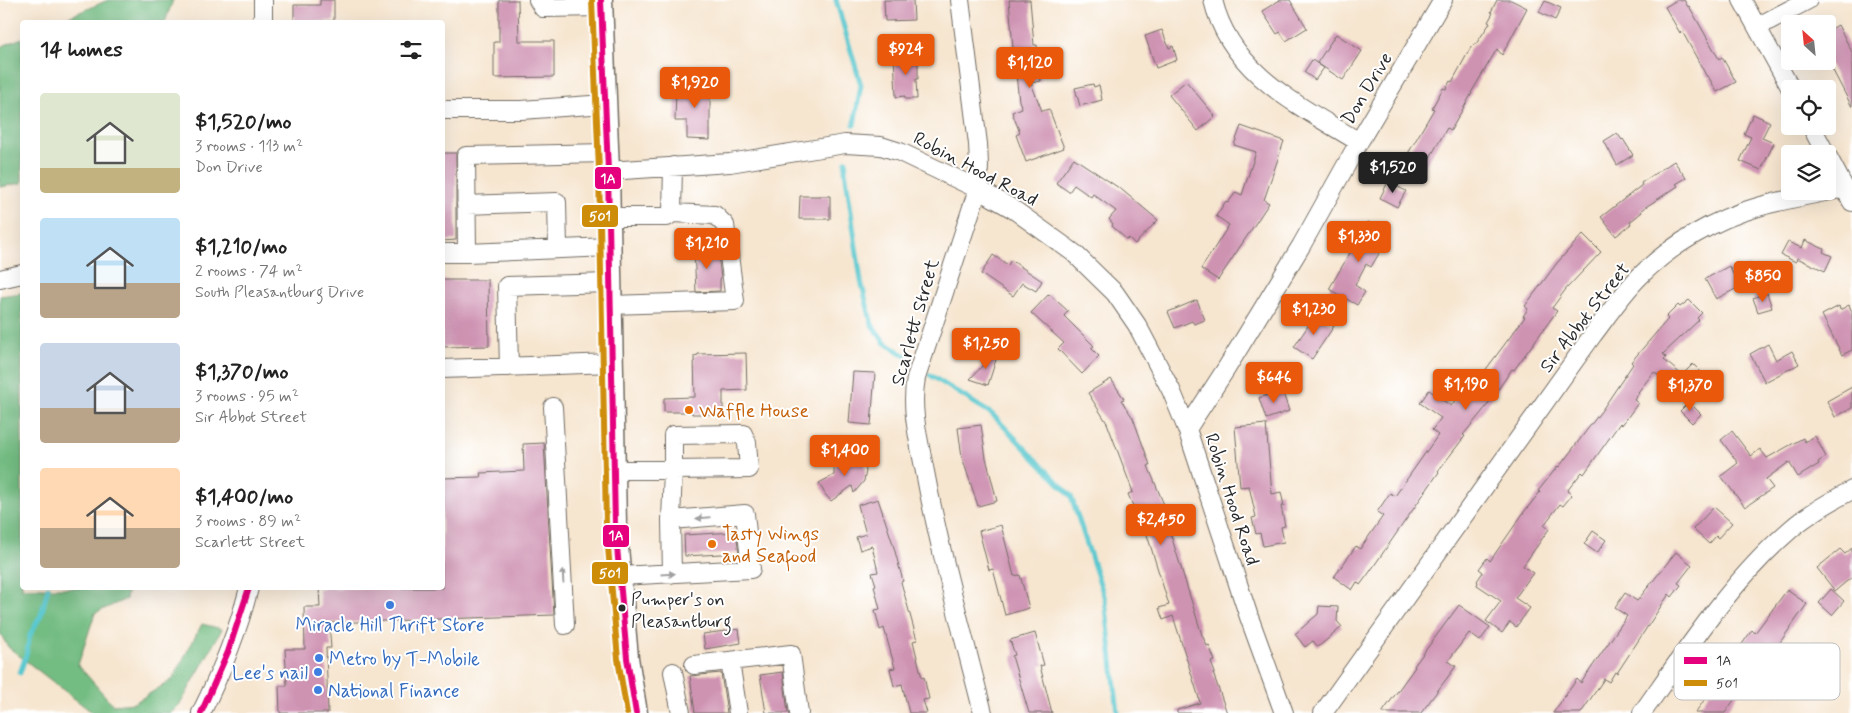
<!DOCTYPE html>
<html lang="en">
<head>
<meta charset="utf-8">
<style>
	:root { --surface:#fff; --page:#f2f2f2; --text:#222; --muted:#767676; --accent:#ea580c }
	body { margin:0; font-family:Mynerve,sans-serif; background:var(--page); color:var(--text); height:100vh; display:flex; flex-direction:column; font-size:19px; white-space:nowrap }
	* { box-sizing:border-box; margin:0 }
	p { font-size:16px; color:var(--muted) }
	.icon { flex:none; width:28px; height:28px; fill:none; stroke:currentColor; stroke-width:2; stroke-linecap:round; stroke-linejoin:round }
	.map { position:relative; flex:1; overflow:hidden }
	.details { position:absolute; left:20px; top:20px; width:425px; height:570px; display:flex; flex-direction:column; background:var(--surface); border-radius:5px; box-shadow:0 5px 20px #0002 }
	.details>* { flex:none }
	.needle { width:32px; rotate:333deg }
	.controls { position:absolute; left:1781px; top:15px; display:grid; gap:10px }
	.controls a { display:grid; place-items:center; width:55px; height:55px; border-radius:5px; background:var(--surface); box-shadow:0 5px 20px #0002; font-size:25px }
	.price { position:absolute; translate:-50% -42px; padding:0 11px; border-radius:5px; background:var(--accent); color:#fff; font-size:16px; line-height:32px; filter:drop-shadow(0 1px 2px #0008) }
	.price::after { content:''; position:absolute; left:50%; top:30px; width:15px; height:11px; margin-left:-8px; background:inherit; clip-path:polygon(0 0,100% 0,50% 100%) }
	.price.current { background:#222; color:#fff }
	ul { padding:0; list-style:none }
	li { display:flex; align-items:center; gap:15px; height:125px; padding:0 20px }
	li span { display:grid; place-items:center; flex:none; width:140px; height:100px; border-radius:5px; color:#555 }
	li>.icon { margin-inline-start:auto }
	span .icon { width:60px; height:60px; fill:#fffc; stroke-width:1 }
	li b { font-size:21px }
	h2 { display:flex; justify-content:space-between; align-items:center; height:60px; padding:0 20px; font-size:21px }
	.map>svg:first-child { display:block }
</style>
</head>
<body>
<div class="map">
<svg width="1852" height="713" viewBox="0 0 1852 713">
	<rect width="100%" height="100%" fill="#fff"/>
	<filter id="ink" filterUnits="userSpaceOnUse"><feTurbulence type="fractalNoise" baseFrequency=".02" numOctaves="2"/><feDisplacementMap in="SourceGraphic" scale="10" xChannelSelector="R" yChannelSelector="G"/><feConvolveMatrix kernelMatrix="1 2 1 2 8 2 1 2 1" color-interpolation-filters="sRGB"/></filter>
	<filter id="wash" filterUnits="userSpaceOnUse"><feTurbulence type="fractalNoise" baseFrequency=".0096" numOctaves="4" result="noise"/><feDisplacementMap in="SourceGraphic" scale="20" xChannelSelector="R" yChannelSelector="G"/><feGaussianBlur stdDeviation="1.12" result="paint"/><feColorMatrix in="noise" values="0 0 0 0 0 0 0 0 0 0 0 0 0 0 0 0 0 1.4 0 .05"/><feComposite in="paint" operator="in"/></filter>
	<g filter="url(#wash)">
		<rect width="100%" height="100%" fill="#f6e5cf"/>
		<path fill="#73bc82" stroke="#4f7456" d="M 108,0 L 173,0 L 165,22 L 57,22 Z
			M 22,38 L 22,183 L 0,187 L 0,47 Z
			M 22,293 L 22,588 L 128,588 L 126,599 L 95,613 L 78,665 L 113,705 L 134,703 L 172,680 L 202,624 L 222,629 L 181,703 L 171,713 L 93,713 L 8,647 L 0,633 L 0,296 Z"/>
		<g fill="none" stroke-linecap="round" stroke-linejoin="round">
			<path stroke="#5ac8cf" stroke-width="5" d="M 836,0 L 861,85 L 854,125
				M 846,161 L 845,170 L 861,281 L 872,325 L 885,343 L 906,356
				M 930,375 L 992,414 L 1071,496 L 1105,599 L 1118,713
				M 20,673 L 26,655 L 30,635 L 41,615 L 48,588"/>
		</g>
		<g id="blocks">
			<path fill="#cf93b2" d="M 320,0 L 334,0 L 334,21 L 294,22 L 294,5 L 320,5 Z
				M 499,0 L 518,0 L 519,41 L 554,41 L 554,77 L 494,78 L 494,42 L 499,42 Z
				M 884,0 L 913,0 L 914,20 L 885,21 Z
				M 1009,0 L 1030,0 L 1034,45 L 1037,45 L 1041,81 L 1031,83 L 1042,111 L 1049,109 L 1064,148 L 1026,162 L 1016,135 L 1020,133 L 1012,112 L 1022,108 L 1019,101 L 1013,48 Z
				M 1280,0 L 1290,0 L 1307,28 L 1286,41 L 1280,32 L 1277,34 L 1262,11 Z
				M 1497,0 L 1511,0 L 1527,8 L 1502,55 L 1497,49 L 1471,93 L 1472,93 L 1451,130 L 1447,128 L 1421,173 L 1403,162 L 1434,109 L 1432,108 L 1443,88 L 1446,89 L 1450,81 L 1452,82 L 1471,47 L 1472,47 L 1474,44 L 1476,44 L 1490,23 L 1488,22 L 1493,13 L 1491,12 Z
				M 1677,0 L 1684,0 L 1688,7 L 1689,6 L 1719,59 L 1722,57 L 1736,82 L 1717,92 L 1708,76 L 1707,77 L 1682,31 L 1680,33 L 1665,7 Z
				M 1545,1 L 1561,8 L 1555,20 L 1539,12 Z
				M 1838,25 L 1852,52 L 1852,107 L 1828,61 L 1828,31 Z
				M 1162,30 L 1169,48 L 1173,46 L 1177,60 L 1156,68 L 1145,36 Z
				M 1336,34 L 1362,51 L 1343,80 L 1317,63 Z
				M 915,54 L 916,61 L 918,60 L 918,79 L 916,79 L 917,99 L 905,99 L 905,96 L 896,97 L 894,55 Z
				M 1312,60 L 1324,68 L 1315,80 L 1304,72 Z
				M 1186,81 L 1215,116 L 1198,131 L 1169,95 Z
				M 682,82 L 710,82 L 710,140 L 687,139 L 687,121 L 675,121 L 676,90 L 682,90 Z
				M 1093,84 L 1094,87 L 1099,85 L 1102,100 L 1080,106 L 1075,88 Z
				M 1753,114 L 1770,122 L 1762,138 L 1774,143 L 1761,170 L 1740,161 L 1751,137 L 1744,134 Z
				M 1241,126 L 1284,141 L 1264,200 L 1269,203 L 1218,280 L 1201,269 L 1229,225 L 1216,216 L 1226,201 L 1228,203 L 1236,192 L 1242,195 L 1256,152 L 1234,145 Z
				M 1617,133 L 1622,140 L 1623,139 L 1633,155 L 1617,165 L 1604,141 Z
				M 442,153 L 456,153 L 456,240 L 442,241 Z
				M 1074,158 L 1122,190 L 1158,220 L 1135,244 L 1129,238 L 1127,240 L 1112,226 L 1113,224 L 1109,219 L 1116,211 L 1093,194 L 1091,197 L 1074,185 L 1069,192 L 1056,183 Z
				M 1674,161 L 1686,178 L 1676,184 L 1678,186 L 1641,210 L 1642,212 L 1630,222 L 1631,224 L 1616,236 L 1601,217 L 1642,185 L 1641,183 Z
				M 1388,182 L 1406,191 L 1397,207 L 1380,198 Z
				M 800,196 L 830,196 L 830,219 L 799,219 Z
				M 1368,222 L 1390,235 L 1371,267 L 1366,264 L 1355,285 L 1365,292 L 1357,305 L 1329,289 Z
				M 1583,234 L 1601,252 L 1566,289 L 1552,308 L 1557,311 L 1514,370 L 1512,369 L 1486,407 L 1463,435 L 1465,436 L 1438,471 L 1439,472 L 1369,573 L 1360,585 L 1357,582 L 1352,590 L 1334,577 L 1356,546 L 1360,549 L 1383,516 L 1377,512 L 1390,493 L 1395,496 L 1438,435 L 1432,430 L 1441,418 L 1420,403 L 1429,390 L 1451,406 L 1472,376 L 1478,380 L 1525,317 L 1523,316 L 1528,309 L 1525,306 L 1557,263 Z
				M 1805,240 L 1824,249 L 1823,252 L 1832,256 L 1825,271 L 1797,258 L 1796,262 L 1781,255 L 1788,242 L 1802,248 Z
				M 717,247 L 721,278 L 720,279 L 720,291 L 696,292 L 694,248 Z
				M 993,255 L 1008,265 L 1011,260 L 1042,281 L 1036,291 L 1022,283 L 1013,296 L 981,274 Z
				M 1729,266 L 1733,274 L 1748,266 L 1755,279 L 1716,299 L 1705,279 Z
				M 442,280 L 488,280 L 489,346 L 442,347 Z
				M 1767,293 L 1772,308 L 1758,312 L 1753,298 Z
				M 1049,294 L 1068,311 L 1064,316 L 1094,346 L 1091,348 L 1099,356 L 1082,374 L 1058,349 L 1064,343 L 1031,313 Z
				M 1197,300 L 1205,320 L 1194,324 L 1192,321 L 1175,328 L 1168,312 Z
				M 1689,300 L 1702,313 L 1697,318 L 1699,320 L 1663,354 L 1666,357 L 1664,360 L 1682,375 L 1693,364 L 1703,374 L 1683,394 L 1654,372 L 1638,392 L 1639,393 L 1634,400 L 1638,403 L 1622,425 L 1620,423 L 1584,474 L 1582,472 L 1567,491 L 1572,495 L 1563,506 L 1560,504 L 1544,525 L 1549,529 L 1523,566 L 1533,573 L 1515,598 L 1530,608 L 1516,627 L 1510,622 L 1502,633 L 1486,621 L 1501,601 L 1477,585 L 1478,582 L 1477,581 L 1483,572 L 1479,569 L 1487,558 L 1490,561 L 1524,512 L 1540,492 L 1538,491 L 1558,466 L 1559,467 L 1602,410 L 1633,364 L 1631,362 L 1668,319 L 1666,317 L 1678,305 L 1680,307 Z
				M 1849,305 L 1852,312 L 1852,350 L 1842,355 L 1822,315 L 1839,306 L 1840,310 Z
				M 1316,314 L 1334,326 L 1312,359 L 1294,347 Z
				M 1768,344 L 1776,360 L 1792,351 L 1799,364 L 1765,382 L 1750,354 Z
				M 1000,347 L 988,385 L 970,379 Z
				M 746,353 L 747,390 L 723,391 L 723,411 L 718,411 L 718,414 L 692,414 L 692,412 L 664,412 L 664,398 L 695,397 L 694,356 L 698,355 L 698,354 Z
				M 853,372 L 875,373 L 871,425 L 849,423 Z
				M 1111,379 L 1124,399 L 1121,400 L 1133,418 L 1150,465 L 1148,466 L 1167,512 L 1164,513 L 1202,635 L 1207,646 L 1209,645 L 1215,661 L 1211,662 L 1215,673 L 1213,673 L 1227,713 L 1177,713 L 1177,710 L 1200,703 L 1198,695 L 1173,616 L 1163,620 L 1159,608 L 1169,605 L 1143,522 L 1140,523 L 1128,494 L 1133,492 L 1107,423 L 1088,393 Z
				M 1852,387 L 1852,408 L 1835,417 L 1827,401 Z
				M 1282,390 L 1289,411 L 1266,419 L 1259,398 Z
				M 1689,402 L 1701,414 L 1692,423 L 1680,411 Z
				M 1266,424 L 1272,494 L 1281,492 L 1284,506 L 1281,506 L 1285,526 L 1281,527 L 1284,542 L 1263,546 L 1260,533 L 1256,534 L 1252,518 L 1256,517 L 1249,486 L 1240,487 L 1235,427 Z
				M 981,425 L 986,458 L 997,501 L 978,506 L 962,457 L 958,428 Z
				M 1732,431 L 1751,456 L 1760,449 L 1767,458 L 1803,438 L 1805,442 L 1815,436 L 1826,457 L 1818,462 L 1819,464 L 1798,477 L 1789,462 L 1766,479 L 1773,488 L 1745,507 L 1721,476 L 1738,463 L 1721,440 Z
				M 544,443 L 554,615 L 329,623 L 331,648 L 326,648 L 328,713 L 280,713 L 279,686 L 287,686 L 285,649 L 305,649 L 304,607 L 320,607 L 319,588 L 442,588 L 442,478 L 481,477 L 480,473 L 524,471 L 523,444 Z
				M 850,456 L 860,459 L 865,466 L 866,471 L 864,481 L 854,493 L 852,486 L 831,501 L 825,494 L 819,483 L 834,475 L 834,469 L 839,460 Z
				M 878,499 L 893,544 L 903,581 L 901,582 L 917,640 L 913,641 L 922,678 L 924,677 L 929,699 L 923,700 L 927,713 L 909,713 L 902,684 L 894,686 L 890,669 L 895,668 L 884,628 L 880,630 L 875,610 L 880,609 L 874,586 L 876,585 L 872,573 L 878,572 L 872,546 L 860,550 L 856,537 L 866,534 L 858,505 Z
				M 1714,507 L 1732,523 L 1718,538 L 1716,536 L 1709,544 L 1693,529 Z
				M 1001,525 L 1014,576 L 1020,575 L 1029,608 L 1005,615 L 993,569 L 989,570 L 979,531 Z
				M 1593,531 L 1606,540 L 1597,553 L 1584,544 Z
				M 736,532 L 739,553 L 685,556 L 684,535 Z
				M 1852,548 L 1852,577 L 1835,591 L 1817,568 L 1840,549 L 1845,554 Z
				M 1676,552 L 1692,565 L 1678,583 L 1681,585 L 1672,597 L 1669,594 L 1617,673 L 1615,672 L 1609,682 L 1604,679 L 1581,713 L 1553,713 L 1577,679 L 1581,683 L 1627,616 L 1615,608 L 1625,593 L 1637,601 Z
				M 1831,589 L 1844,601 L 1832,615 L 1819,603 Z
				M 1787,590 L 1807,604 L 1776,648 L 1780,651 L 1770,665 L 1762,659 L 1725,713 L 1695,713 L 1710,692 L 1711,693 L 1735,658 L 1733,657 L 1736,652 L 1734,647 L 1740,647 L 1752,630 L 1755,633 Z
				M 1459,605 L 1490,627 L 1480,641 L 1469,633 L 1448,661 L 1456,666 L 1421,713 L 1382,713 L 1415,667 L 1414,666 Z
				M 1319,606 L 1338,607 L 1337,621 L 1342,627 L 1318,647 L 1313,641 L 1305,647 L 1295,634 L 1318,614 Z
				M 739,629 L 741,643 L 705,649 L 703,634 Z
				M 1035,633 L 1044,665 L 1040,666 L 1052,713 L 1029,713 L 1012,656 L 1015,655 L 1010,640 Z
				M 783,672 L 788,713 L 766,713 L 760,675 Z
				M 721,673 L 727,713 L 695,713 L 690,676 Z"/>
		</g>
	</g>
	<g filter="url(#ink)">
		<use href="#blocks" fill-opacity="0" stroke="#726c64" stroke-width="1"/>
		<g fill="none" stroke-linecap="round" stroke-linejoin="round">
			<defs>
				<path id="minor" d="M 538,0 L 543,8 L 601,7
					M 960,0 L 978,144 L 979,165 L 978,189 L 916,378 C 910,409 919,441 925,472 C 940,553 963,633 983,713
					M 1213,0 C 1230,73 1300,106 1359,142
					M 1742,0 L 1791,89
					M 263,22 L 263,0
					M 1757,27 L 1808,0
					M 442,110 L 521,110 L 605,104
					M 1811,126 L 1826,154
					M 607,153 L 466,156 L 467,253 L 609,247
					M 1828,157 L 1852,202
					M 608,171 L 730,163 L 845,144 L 881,146 L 900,152 L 978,189 L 1013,209 L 1074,253 L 1115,293 L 1137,325 L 1171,390 L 1187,429 L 1249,617 L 1284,713
					M 466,205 L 557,202 L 558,249
					M 609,217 L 667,217 L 672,213 L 673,166
					M 442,253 L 467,253
					M 0,279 L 22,274
					M 611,305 L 735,301 L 725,225 L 715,215 L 672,213
					M 509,367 L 507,286 L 610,283
					M 442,369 L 612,363
					M 553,407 L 565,625
					M 1187,429 L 1226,369 L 1301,246 L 1359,142 L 1443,0
					M 743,434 L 747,443 L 749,469 L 673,470 L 673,435 Z
					M 614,470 L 673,470 L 671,520
					M 620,576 L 751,569 L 745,514 L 671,520 L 672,574
					M 730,661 L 738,713
					M 694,665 L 791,654 L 799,713
					M 673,672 L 681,713
					M 201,713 C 221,673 238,631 249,588
					M 1323,713 L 1592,336 C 1608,315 1622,294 1640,276 C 1672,244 1715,219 1758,207 C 1786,199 1816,194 1845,188
					M 1642,713 C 1687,649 1731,581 1791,529 C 1809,513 1831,501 1852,490"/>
				<path id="major" d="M 601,0 L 608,171 L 615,525 L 627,658 L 636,713"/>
			</defs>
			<use href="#minor" stroke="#726c64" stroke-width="20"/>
			<use href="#major" stroke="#726c64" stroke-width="25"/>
			<use href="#minor" stroke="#fff" stroke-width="18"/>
			<use href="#major" stroke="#fff" stroke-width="22"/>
			<defs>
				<path id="bus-1" d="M 601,0 L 608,171 L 615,525 L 627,658 L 636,713
					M 201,713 L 228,652 L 249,588"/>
				<path id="bus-2" d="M 592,0 L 599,171 L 606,525 L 618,659 L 627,713"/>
			</defs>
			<use href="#bus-1" stroke="#fff" stroke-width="10"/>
			<use href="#bus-2" stroke="#fff" stroke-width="10"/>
			<use href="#bus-1" stroke="#e5007d" stroke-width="6"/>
			<use href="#bus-2" stroke="#ce8d09" stroke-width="6"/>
		</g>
		<defs><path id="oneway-solid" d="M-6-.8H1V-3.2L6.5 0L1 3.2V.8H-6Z" transform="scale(1.25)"/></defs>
		<g fill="#a0a0a0">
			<use href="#oneway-solid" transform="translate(703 518) rotate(175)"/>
			<use href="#oneway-solid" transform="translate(668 574) rotate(-3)"/>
			<use href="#oneway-solid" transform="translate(563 576) rotate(-93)"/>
		</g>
	</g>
	<g fill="#e8710a" stroke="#fff" stroke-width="2">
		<circle cx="689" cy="410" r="5"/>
		<circle cx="712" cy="544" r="5"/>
	</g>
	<g fill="#3f7fe0" stroke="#fff" stroke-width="2">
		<circle cx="390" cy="605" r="5"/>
		<circle cx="319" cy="658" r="5"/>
		<circle cx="318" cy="672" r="5"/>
		<circle cx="318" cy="690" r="5"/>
	</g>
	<circle fill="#2b2b2b" stroke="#fff" stroke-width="2" cx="622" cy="608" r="4.5"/>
	<g text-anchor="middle" stroke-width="4" stroke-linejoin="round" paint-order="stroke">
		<g font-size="18" fill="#2b2b2b" stroke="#fff" text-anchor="start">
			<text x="631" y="605">Pumper's on<tspan x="631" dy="22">Pleasantburg</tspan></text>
		</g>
		<g font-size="19" fill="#2b2b2b" stroke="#fff">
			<text transform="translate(1366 88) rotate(-59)" y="7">Don Drive</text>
			<text transform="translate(976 168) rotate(28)" y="7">Robin Hood Road</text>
			<text transform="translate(1584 317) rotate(-52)" y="7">Sir Abbot Street</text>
			<text transform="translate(914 322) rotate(-74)" y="7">Scarlett Street</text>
			<text transform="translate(1233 499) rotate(72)" y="7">Robin Hood Road</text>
		</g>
		<g font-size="19" fill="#c56008" stroke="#fff" text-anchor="start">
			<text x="699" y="417">Waffle House</text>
			<text x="722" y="540">Tasty Wings<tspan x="722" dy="22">and Seafood</tspan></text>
		</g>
		<g font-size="19" fill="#366cbe" stroke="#fff" text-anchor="start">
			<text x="390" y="631" text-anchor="middle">Miracle Hill Thrift Store</text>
			<text x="329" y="665">Metro by T-Mobile</text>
			<text x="308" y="679" text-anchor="end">Lee's nail</text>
			<text x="328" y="697">National Finance</text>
		</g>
	</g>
	<rect x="1674" y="643" width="166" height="57" rx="8" fill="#fff" stroke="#bfbfbf" stroke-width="1"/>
	<rect x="1684" y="657" width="23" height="7" fill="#e5007d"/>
	<rect x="1684" y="680" width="23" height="6" fill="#ce8d09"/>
	<g font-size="14" fill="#2b2b2b">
		<text x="1716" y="665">1A</text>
		<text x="1716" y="688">501</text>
	</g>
	<g stroke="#fff" stroke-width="2">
		<rect x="594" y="166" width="28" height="24" rx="5" fill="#e5007d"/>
		<rect x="581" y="204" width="38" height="24" rx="5" fill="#ce8d09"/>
		<rect x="602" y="524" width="28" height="24" rx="5" fill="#e5007d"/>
		<rect x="591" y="561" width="38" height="24" rx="5" fill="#ce8d09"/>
	</g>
	<g font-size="14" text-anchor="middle" font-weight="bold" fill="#fff">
		<text x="608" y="183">1A</text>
		<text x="600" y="221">501</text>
		<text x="616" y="540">1A</text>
		<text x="610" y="578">501</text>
	</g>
</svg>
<div class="controls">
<a><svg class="needle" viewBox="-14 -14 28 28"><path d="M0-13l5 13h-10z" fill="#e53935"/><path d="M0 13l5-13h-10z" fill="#767676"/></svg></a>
<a><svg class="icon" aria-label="locate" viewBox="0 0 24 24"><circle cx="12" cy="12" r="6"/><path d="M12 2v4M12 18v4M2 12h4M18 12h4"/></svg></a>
<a><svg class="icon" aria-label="layers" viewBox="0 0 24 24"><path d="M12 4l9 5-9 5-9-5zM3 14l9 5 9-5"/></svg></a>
</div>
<b class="price" style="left:906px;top:76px">$924</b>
<b class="price" style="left:1030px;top:89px">$1,120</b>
<b class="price" style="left:695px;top:109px">$1,920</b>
<b class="price current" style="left:1393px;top:194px">$1,520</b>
<b class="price" style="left:1359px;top:263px">$1,330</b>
<b class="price" style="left:707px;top:270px">$1,210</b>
<b class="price" style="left:1763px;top:303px">$850</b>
<b class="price" style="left:1314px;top:336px">$1,230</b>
<b class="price" style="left:986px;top:370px">$1,250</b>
<b class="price" style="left:1274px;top:404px">$646</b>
<b class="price" style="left:1466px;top:411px">$1,190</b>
<b class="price" style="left:1690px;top:412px">$1,370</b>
<b class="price" style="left:845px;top:477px">$1,400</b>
<b class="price" style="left:1161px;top:546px">$2,450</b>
<section class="details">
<h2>14 homes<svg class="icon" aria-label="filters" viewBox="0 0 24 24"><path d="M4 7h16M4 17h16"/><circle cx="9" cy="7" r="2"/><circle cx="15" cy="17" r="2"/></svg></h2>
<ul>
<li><span style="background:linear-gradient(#dfe7d0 75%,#c2b280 0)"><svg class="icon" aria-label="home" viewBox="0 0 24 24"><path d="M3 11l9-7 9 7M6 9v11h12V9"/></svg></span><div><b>$1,520/mo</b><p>3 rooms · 113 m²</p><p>Don Drive</p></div></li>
<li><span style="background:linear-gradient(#bfe0f5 65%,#b9a48a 0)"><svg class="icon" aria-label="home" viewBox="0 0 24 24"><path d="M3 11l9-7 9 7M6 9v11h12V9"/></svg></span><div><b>$1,210/mo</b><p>2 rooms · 74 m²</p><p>South Pleasantburg Drive</p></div></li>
<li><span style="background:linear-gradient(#c9d6e8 65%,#b9a48a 0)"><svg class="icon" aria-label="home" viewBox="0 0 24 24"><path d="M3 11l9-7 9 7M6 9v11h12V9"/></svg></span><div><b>$1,370/mo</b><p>3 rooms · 95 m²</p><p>Sir Abbot Street</p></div></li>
<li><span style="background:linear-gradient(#ffd9b3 60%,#b9a48a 0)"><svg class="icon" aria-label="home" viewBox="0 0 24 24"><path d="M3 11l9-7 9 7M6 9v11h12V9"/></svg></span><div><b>$1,400/mo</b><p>3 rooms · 89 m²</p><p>Scarlett Street</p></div></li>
</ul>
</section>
</div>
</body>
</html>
